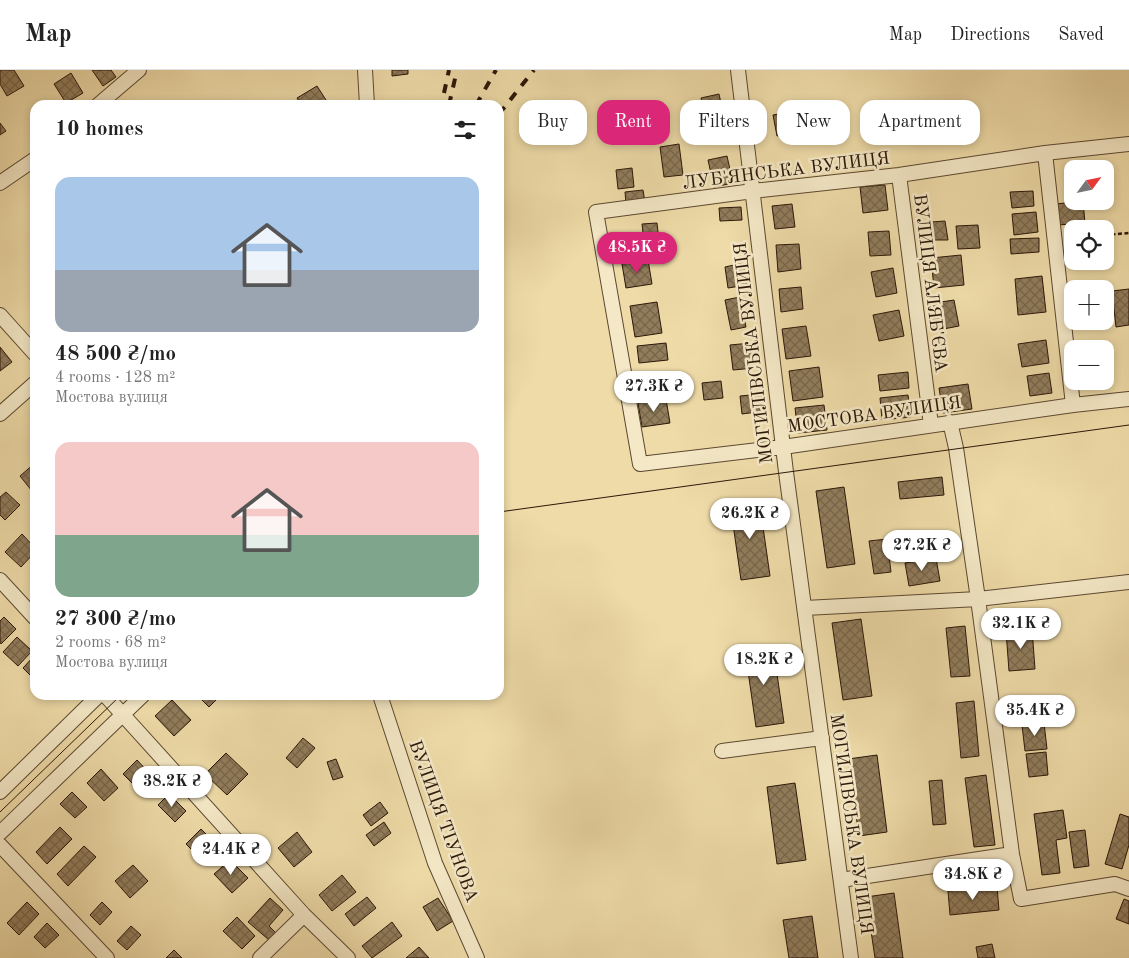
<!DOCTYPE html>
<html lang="en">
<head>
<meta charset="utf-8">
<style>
	:root { --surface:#fff; --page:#f6f6f6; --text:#222; --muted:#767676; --line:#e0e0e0; --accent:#db2777 }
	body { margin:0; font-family:"Old Standard TT",serif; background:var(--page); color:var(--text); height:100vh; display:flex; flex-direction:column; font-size:19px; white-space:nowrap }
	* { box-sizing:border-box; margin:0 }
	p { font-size:16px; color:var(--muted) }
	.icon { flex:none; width:28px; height:28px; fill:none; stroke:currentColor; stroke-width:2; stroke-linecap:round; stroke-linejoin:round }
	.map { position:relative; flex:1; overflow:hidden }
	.drawer { position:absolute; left:30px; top:30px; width:474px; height:600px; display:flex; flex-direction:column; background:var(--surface); border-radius:15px; box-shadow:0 2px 8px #0003 }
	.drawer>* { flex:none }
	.top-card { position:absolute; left:519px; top:30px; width:475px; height:45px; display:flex; gap:10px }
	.needle { width:32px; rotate:57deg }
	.buttons { position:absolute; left:1064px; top:90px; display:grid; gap:10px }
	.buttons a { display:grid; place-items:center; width:50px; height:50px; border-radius:10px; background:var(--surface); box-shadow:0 2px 8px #0003; font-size:25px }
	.price { position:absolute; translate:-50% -42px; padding:0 11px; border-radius:18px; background:#fff; color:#222; font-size:16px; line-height:32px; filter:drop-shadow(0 1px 2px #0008) }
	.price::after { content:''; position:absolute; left:50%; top:30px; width:15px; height:11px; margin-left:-8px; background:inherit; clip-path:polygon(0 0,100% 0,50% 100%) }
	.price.selected { background:var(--accent); color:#fff }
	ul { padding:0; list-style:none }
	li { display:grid; align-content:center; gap:10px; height:265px; padding:0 25px }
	li span { display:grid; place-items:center; height:155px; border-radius:15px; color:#555 }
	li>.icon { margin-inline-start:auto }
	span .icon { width:90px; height:90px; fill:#fffc; stroke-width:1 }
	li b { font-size:21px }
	h2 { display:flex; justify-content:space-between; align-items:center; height:60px; padding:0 25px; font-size:21px }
	.chip { padding:0 18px; border-radius:15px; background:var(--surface); box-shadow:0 2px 8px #0003; font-size:18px; line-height:45px }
	.chip.selected { background:var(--accent); color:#fff }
	header { display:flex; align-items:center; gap:30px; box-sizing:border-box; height:70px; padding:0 25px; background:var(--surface); border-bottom:1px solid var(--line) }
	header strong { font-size:24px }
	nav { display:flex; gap:28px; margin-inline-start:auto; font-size:18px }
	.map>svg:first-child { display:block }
</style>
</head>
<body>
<header>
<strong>Map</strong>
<nav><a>Map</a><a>Directions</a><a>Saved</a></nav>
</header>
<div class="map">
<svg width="1129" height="888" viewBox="0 0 1129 888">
	<defs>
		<pattern id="building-cross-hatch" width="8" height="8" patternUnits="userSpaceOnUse" patternTransform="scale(1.25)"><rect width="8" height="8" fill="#917d5c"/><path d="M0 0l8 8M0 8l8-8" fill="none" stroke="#77654a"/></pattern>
	</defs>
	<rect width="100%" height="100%" fill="#eedba8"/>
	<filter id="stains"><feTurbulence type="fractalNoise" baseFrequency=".004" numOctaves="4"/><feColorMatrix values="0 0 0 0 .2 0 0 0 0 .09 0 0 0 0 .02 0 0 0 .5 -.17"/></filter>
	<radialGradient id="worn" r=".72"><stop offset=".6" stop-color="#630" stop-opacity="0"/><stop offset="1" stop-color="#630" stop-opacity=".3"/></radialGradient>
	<path fill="url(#building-cross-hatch)" stroke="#2c1709" d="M 2,0 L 14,0 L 24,16 L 7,26 L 0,14 L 0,1 Z
		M 92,0 L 111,0 L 116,7 L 103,16 Z
		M 392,0 L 408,0 L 408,4 L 392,6 Z
		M 71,3 L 83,23 L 66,33 L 54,14 Z
		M 317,16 L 326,30 L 318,35 L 301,35 L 297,28 Z
		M 719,24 L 722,38 L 704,42 L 701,28 Z
		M 806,39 L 810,60 L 777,66 L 773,45 Z
		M 718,49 L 721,69 L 699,72 L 696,53 Z
		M 0,53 L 6,61 L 0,65 Z
		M 679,74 L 683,105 L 664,107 L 660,77 Z
		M 727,86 L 733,113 L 714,117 L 708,90 Z
		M 632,98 L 634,117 L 618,119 L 616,100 Z
		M 885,115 L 888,140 L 863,143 L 860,117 Z
		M 643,120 L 645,132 L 626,134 L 625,122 Z
		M 1033,121 L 1034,136 L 1012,138 L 1010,122 Z
		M 1083,131 L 1085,153 L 1058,155 L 1056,134 Z
		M 792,134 L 795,157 L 775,159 L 772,136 Z
		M 741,137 L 742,150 L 720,151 L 719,138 Z
		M 35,138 L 35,162 L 31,139 Z
		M 1036,142 L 1038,162 L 1014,165 L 1012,144 Z
		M 945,151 L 948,170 L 933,170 L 931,152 Z
		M 657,153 L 659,171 L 644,172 L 642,154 Z
		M 978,155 L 980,178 L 958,179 L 956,156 Z
		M 889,161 L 891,185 L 870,186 L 868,162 Z
		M 1039,168 L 1039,182 L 1011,184 L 1010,169 Z
		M 799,174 L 801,199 L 778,202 L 776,175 Z
		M 961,185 L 964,215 L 934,218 L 931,188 Z
		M 648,190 L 652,214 L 626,218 L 622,194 Z
		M 743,193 L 747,215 L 728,218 L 725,197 Z
		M 893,198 L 897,223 L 876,227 L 871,202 Z
		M 1042,206 L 1046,242 L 1018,245 L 1015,209 Z
		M 801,217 L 803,239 L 781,242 L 779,219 Z
		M 1129,219 L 1129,255 L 1116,257 L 1112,221 Z
		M 740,227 L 746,257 L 731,260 L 725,230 Z
		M 954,230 L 959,256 L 933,261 L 928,234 Z
		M 657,232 L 662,263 L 635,267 L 630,236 Z
		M 899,240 L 904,266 L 879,271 L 873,245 Z
		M 806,256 L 811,286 L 786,289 L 782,259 Z
		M 1046,270 L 1049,293 L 1022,297 L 1018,274 Z
		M 666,273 L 668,290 L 639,293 L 637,276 Z
		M 751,273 L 754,298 L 733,300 L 730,275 Z
		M 0,277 L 12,292 L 0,301 Z
		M 819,297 L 823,327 L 793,331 L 789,301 Z
		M 908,302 L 909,318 L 880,321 L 878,305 Z
		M 1049,303 L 1052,323 L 1030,326 L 1027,306 Z
		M 721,311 L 723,328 L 704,330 L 702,313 Z
		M 968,314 L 972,339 L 943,343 L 939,318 Z
		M 762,324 L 764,341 L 742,344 L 740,326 Z
		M 908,325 L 911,347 L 882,350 L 880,328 Z
		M 666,329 L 670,353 L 642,357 L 638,333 Z
		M 824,335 L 827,360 L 798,363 L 795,338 Z
		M 35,393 L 35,419 L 32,421 L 20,406 Z
		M 942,407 L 944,425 L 900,429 L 898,412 Z
		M 844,417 L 855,494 L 827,498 L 816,421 Z
		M 6,422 L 20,435 L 5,450 L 0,445 L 0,427 Z
		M 759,429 L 770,506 L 741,510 L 730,433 Z
		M 22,464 L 35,478 L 35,482 L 21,497 L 5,482 Z
		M 887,469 L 891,502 L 874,504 L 869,471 Z
		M 936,488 L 940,511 L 909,516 L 905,493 Z
		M 4,547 L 16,559 L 1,574 L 0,572 L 0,551 Z
		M 861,549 L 872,626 L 843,630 L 832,553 Z
		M 965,556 L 970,606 L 951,607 L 946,558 Z
		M 1032,559 L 1035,599 L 1009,601 L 1006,561 Z
		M 17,567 L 32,581 L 18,596 L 3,582 Z
		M 773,576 L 784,653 L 756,657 L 745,580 Z
		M 35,585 L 35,606 L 33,608 L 23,598 Z
		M 197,625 L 215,625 L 218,628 L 209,637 Z
		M 172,630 L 191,650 L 174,666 L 155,646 Z
		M 974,631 L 979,686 L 961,688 L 956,633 Z
		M 1044,653 L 1047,679 L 1025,681 L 1022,655 Z
		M 303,668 L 315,678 L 297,698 L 286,688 Z
		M 1046,682 L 1048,705 L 1029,707 L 1026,684 Z
		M 226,683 L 248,704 L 227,725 L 205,704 Z
		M 877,685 L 887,762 L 859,766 L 848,689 Z
		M 336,689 L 343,707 L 333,710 L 327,692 Z
		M 137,690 L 152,706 L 138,719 L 123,704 Z
		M 101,699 L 118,718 L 104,731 L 87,713 Z
		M 986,705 L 995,775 L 974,777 L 965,708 Z
		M 942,710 L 946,754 L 933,755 L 929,711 Z
		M 795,713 L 806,790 L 777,794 L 767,717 Z
		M 72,722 L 87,737 L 75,748 L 60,734 Z
		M 169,724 L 186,741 L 175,752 L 158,735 Z
		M 380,732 L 388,743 L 371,756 L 363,745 Z
		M 1063,740 L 1067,768 L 1056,770 L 1060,803 L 1042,805 L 1034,744 Z
		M 1120,744 L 1129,747 L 1129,775 L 1122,799 L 1105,794 Z
		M 384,752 L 391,763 L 374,776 L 366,765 Z
		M 60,757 L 72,769 L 47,794 L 36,782 Z
		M 201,759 L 212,770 L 197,785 L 186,774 Z
		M 1085,760 L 1089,796 L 1074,798 L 1069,762 Z
		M 297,762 L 312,782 L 294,797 L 278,778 Z
		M 84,776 L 96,787 L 68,816 L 57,804 Z
		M 230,790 L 248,808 L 232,823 L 214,804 Z
		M 133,795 L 148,811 L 130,828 L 115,811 Z
		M 342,805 L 356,822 L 332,841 L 319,825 Z
		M 997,817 L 999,840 L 950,845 L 948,821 Z
		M 894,823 L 903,888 L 875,888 L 866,827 Z
		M 367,827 L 376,838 L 354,856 L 345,844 Z
		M 270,828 L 283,840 L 269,856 L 276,863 L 269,870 L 248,852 Z
		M 438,828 L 453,851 L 437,861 L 423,837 Z
		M 1124,829 L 1129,831 L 1129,854 L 1116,849 Z
		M 27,832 L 39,844 L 19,865 L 7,853 Z
		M 102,832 L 112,842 L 100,855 L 90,845 Z
		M 812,846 L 818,888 L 789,888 L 783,850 Z
		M 237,847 L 255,866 L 242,879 L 223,861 Z
		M 392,852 L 402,866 L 372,888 L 362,876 Z
		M 47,853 L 59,865 L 45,878 L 34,867 Z
		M 131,856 L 141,865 L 127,880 L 117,871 Z
		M 992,874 L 995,888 L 978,888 L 976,877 Z
		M 419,877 L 429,888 L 406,888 Z
		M 174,880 L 182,888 L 166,888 Z"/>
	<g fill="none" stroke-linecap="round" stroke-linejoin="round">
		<defs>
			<path id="minor" d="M 365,0 L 367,35
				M 738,0 L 786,402 L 851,888
				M 98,35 L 139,0
				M 1129,74 L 1045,83 L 899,105 L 753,121 L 596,142 L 640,394 L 783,377 L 1073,335 L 1129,329
				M 1045,83 L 1073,335
				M 899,105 L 931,355
				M 0,113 L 35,89
				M 0,245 L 35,284
				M 0,344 L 35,313
				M 950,352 L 956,378 L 978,529 L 1012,784 L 1021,829 L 1115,814 L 1129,819
				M 0,510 L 35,548
				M 805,538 L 978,529 L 1129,512
				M 105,625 L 304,845 L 348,888
				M 380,625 L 435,793 L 477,888
				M 722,681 L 822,668
				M 0,722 L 99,625
				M 0,763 L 143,625
				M 0,775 L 107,888
				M 841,810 L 1012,784
				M 260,888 L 304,845"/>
		</defs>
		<use href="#minor" stroke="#5c4831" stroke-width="16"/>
		<path stroke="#2c1709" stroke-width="2.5" stroke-dasharray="4 2.5" stroke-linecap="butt" d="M 1105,165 L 1129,163"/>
		<use href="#minor" stroke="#f4e8c6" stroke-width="14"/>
		<path stroke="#2c1709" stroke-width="1" d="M 499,442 L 1129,355
			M 0,742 L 121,625"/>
		<path stroke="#2c1709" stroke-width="4" stroke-dasharray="9 9" stroke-linecap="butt" d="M 444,23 L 449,0
			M 449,35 L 457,0
			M 476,35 L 496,0
			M 499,44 L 534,0"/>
	</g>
	<g text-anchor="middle" stroke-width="5" stroke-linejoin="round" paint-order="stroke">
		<g font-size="18" fill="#2c1709" stroke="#f4e8c6">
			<text transform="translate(786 100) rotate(-7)" y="6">ЛУБ'ЯНСЬКА ВУЛИЦЯ</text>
			<text transform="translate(931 213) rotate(83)" y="6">ВУЛИЦЯ АЛЯБ'ЄВА</text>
			<text transform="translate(753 283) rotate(-97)" y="6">МОГИЛІВСЬКА ВУЛИЦЯ</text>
			<text transform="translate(874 344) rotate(-8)" y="6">МОСТОВА ВУЛИЦЯ</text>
			<text transform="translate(444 751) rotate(70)" y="6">ВУЛИЦЯ ТІУНОВА</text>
			<text transform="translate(852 754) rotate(82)" y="6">МОГИЛІВСЬКА ВУЛИЦЯ</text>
		</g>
	</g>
	<rect width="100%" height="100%" filter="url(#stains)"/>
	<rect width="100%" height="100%" fill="url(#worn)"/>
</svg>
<div class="buttons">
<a><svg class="needle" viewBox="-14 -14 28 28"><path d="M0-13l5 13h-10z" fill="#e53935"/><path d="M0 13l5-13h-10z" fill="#767676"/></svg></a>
<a><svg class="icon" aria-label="locate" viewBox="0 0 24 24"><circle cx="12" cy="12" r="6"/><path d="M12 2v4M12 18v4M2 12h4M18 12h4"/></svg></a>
<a>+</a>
<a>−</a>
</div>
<b class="price selected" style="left:637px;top:204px">48.5K ₴</b>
<b class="price" style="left:654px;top:343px">27.3K ₴</b>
<b class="price" style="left:750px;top:470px">26.2K ₴</b>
<b class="price" style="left:922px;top:502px">27.2K ₴</b>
<b class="price" style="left:1021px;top:580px">32.1K ₴</b>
<b class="price" style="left:764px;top:616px">18.2K ₴</b>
<b class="price" style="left:1035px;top:667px">35.4K ₴</b>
<b class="price" style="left:172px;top:738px">38.2K ₴</b>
<b class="price" style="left:231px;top:806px">24.4K ₴</b>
<b class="price" style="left:973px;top:831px">34.8K ₴</b>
<div class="top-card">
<a class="chip">Buy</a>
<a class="chip selected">Rent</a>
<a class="chip">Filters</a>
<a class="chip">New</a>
<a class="chip">Apartment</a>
</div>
<section class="drawer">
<h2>10 homes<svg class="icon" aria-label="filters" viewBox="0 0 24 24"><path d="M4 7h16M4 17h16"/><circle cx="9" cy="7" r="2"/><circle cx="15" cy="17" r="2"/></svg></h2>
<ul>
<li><span style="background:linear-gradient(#a9c7e8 60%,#9aa5b1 0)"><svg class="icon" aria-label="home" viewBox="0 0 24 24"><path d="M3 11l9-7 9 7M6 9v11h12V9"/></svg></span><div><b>48 500 ₴/mo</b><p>4 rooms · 128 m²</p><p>Мостова вулиця</p></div></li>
<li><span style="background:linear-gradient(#f6c9c9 60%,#7fa58c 0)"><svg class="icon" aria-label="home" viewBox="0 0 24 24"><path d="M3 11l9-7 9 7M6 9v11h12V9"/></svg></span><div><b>27 300 ₴/mo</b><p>2 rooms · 68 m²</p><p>Мостова вулиця</p></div></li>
</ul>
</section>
</div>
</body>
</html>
